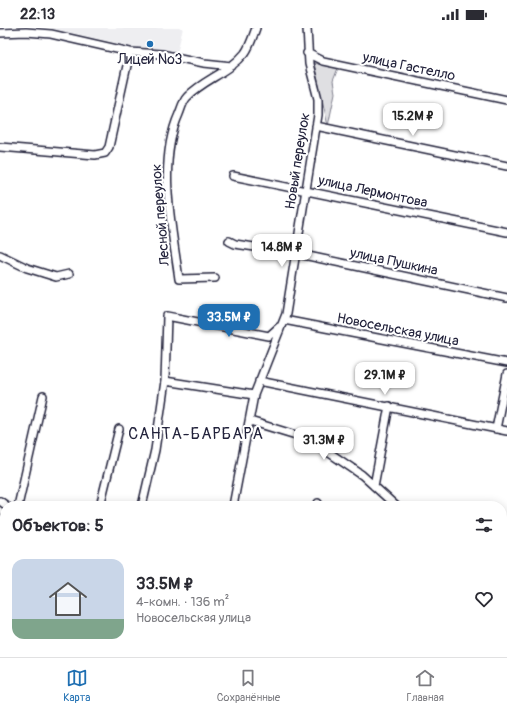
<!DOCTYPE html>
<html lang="ru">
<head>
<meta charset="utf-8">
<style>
	:root { --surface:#fff; --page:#f7f7f7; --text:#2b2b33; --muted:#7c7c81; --line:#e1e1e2; --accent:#1f6fb2 }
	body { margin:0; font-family:Pangolin,sans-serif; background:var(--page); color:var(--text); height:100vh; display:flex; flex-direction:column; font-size:15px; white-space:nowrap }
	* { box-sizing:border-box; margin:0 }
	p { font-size:13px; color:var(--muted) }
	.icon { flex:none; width:22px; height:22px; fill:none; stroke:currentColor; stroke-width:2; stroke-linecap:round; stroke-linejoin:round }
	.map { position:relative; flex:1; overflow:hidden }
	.drawer { position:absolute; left:0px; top:473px; width:507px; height:156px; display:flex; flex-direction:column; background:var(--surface); border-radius:16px 16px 0 0; box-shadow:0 2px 10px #0003 }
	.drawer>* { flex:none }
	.price { position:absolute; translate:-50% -34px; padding:0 9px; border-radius:8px; background:#fff; color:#222; font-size:13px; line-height:26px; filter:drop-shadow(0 1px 2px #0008) }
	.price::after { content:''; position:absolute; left:50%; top:24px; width:12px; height:9px; margin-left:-6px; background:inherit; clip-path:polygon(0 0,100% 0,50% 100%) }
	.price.current { background:var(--accent); color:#fff }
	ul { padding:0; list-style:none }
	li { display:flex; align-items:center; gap:12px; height:100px; padding:0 12px }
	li+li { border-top:1px solid var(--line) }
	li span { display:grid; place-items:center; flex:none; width:112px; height:80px; border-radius:12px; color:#555 }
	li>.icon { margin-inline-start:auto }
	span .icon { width:48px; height:48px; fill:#fffc; stroke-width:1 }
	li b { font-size:17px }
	h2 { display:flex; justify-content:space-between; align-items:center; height:48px; padding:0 12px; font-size:17px }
	.status { display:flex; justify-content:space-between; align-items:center; height:28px; padding:0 20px; background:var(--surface); direction:ltr }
	.status svg { height:11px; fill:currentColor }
	.menu { display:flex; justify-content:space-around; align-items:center; height:56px; border-top:1px solid var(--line); background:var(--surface); font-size:11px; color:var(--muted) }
	.menu a { display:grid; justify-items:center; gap:2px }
	.menu .current { color:var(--accent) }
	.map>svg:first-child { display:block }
</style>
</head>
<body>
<div class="status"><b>22:13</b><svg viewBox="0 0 49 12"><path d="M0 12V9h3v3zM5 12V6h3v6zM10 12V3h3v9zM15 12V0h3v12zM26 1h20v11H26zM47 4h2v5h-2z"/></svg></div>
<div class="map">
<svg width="507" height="629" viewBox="0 0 507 629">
	<rect width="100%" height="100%" fill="#fff"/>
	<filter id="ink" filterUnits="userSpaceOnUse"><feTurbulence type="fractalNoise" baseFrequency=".025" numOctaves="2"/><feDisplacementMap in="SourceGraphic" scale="8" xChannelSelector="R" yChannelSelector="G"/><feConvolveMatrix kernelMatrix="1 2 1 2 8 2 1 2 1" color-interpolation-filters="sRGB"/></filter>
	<g filter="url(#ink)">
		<path fill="#eeeef1" d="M 34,0 L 183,0 L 177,25 L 138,20 L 50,0 Z"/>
		<path fill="#dfdfe2" stroke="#80808e" d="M 314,35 L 338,40 L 333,53 L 335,65 L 328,98 Z
			M 0,546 L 5,549 L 5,624 L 245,624 L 292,629 L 0,629 Z
			M 382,624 L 406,624 L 420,629 L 357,629 Z"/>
		<path fill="#b4b4bc" stroke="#7a7a88" d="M 0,485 L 5,489 L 5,549 L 0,546 Z
			M 417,624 L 453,624 L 461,629 L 427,629 Z"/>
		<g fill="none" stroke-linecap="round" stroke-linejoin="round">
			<defs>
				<path id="minor" d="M 0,5 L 26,4 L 51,6 L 130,24 L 161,26 L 204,35 L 232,38
					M 307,25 L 323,33 L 507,72
					M 316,98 L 507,138
					M 0,119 L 95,127 L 105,125 L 109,119 L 130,24
					M 233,148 L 507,204
					M 229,213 L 235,216 L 294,225 L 507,270
					M 0,227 L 27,240 L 56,249 L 69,246
					M 215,250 L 179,251 C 172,199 157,135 179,86 C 181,81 183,73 187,69 C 204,51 229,45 245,25 C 250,18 253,8 256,0
					M 284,292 L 507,335
					M 165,353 L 254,367
					M 259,353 L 507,403
					M 250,393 L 309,411 L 362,447 L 396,478
					M 496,401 L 507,346
					M 374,458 L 389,378
					M 0,473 L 7,478
					M 18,478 L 43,368
					M 100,478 L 119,401
					M 142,478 L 155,422 L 165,353 L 167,288 L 269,308 L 279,299
					M 233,478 L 254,367 L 286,286 L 318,87 L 318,71 L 309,36 L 307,0
					M 317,478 L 318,475
					M 502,545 L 507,519
					M 502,615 L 507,616
					M 472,624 L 478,629
					M 485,629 L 486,624"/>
			</defs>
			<use href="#minor" stroke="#22223b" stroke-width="10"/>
			<use href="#minor" stroke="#fff" stroke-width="7"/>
		</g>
	</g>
	<circle fill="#1f6fb2" stroke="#fff" stroke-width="1.5" cx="150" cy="16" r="4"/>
	<g text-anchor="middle" stroke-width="4" stroke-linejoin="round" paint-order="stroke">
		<g font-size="14" fill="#22223b" stroke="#fff">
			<text x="150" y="36">Лицей №3</text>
		</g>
		<g font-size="14" fill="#22223b" stroke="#fff">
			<text transform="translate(409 38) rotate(12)" y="5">улица Гастелло</text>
			<text transform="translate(297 133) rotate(-81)" y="5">Новый переулок</text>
			<text transform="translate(373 163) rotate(12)" y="5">улица Лермонтова</text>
			<text transform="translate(160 187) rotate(-95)" y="5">Лесной переулок</text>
			<text transform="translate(394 233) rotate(12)" y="5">улица Пушкина</text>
			<text transform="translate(398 301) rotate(11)" y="5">Новосельская улица</text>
		</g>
		<g font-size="16" letter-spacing="1" fill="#22223b" stroke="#fff">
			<text x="196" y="411">САНТА-БАРБАРА</text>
		</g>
	</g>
</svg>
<b class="price" style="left:413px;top:109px">15.2M ₽</b>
<b class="price" style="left:282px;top:240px">14.8M ₽</b>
<b class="price current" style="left:229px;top:310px">33.5M ₽</b>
<b class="price" style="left:385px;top:368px">29.1M ₽</b>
<b class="price" style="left:324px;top:433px">31.3M ₽</b>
<section class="drawer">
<h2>Объектов: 5<svg class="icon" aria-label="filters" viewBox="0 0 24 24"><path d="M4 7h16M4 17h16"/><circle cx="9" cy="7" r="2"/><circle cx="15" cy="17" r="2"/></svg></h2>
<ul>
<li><span style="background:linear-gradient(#c9d6e8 75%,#7fa58c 0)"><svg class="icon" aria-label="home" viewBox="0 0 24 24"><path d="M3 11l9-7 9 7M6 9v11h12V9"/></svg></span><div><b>33.5M ₽</b><p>4-комн. · 136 m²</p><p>Новосельская улица</p></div><svg class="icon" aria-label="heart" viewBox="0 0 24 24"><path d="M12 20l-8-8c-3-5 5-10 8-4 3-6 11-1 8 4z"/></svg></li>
</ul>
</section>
</div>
<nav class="menu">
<a class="current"><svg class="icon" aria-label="map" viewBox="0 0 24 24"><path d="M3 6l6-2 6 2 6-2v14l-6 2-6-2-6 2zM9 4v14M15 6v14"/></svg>Карта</a>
<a><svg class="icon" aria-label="saved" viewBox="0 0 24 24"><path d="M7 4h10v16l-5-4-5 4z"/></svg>Сохранённые</a>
<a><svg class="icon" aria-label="home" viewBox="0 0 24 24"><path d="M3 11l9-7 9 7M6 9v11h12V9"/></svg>Главная</a>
</nav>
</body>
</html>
